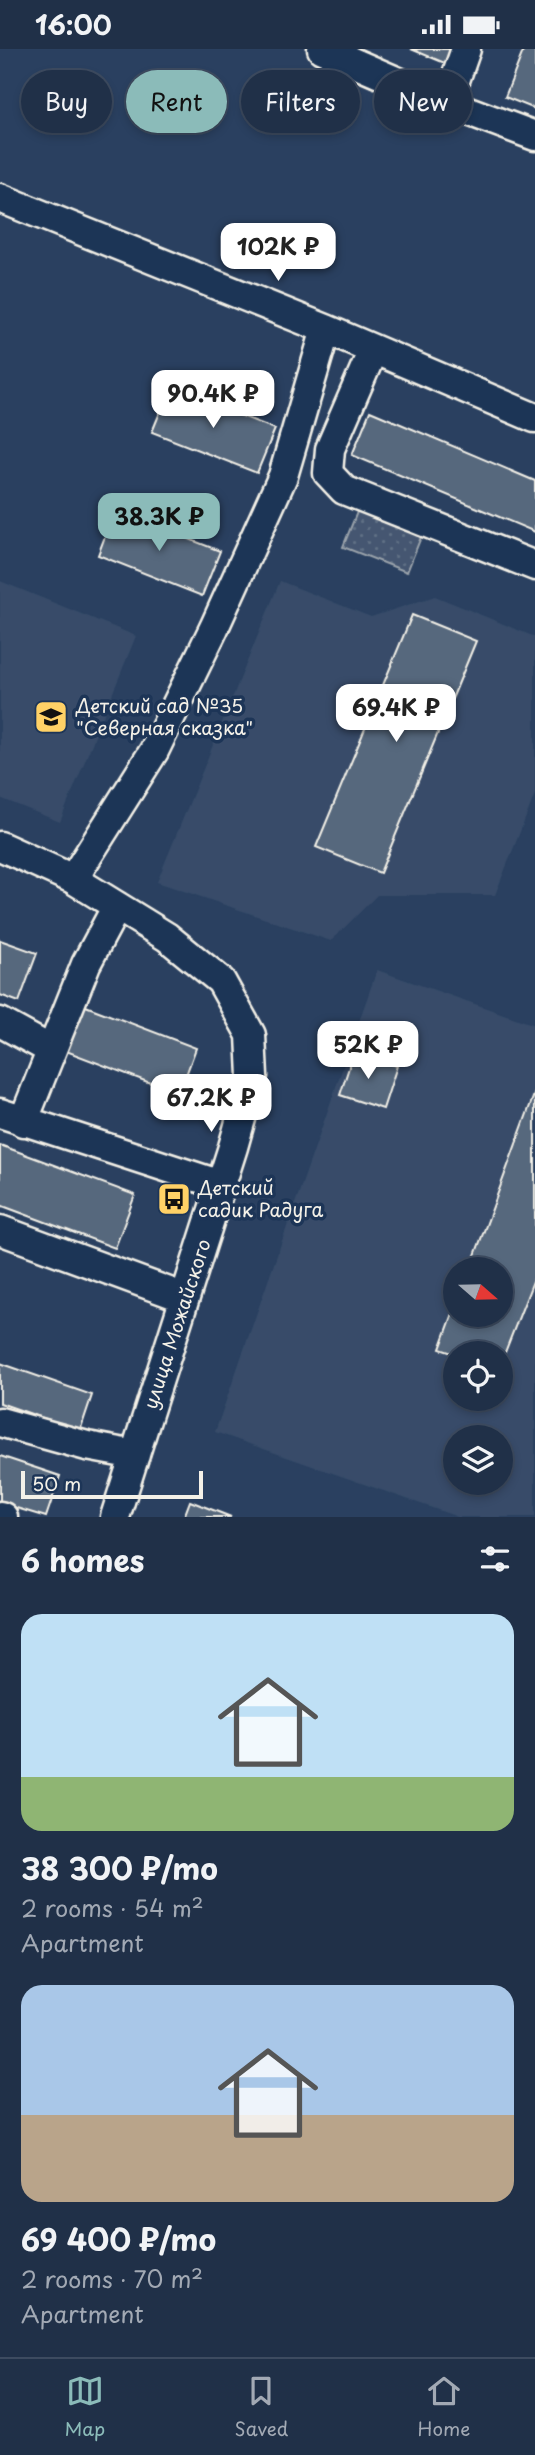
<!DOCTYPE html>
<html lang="en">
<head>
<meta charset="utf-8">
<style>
	:root { --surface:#203048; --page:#2d3c52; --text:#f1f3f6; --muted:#a2a9b4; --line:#3d4b60; --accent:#8bbbb9 }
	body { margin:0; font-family:"Playpen Sans",sans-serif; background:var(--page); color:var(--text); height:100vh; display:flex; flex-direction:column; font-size:26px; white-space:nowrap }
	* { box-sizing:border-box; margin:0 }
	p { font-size:23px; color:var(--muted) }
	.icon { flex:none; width:38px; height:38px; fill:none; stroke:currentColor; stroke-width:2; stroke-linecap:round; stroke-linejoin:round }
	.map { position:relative; height:1468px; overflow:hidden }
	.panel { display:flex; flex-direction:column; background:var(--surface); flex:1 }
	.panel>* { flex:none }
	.banner { position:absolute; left:21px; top:21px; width:494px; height:63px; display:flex; gap:14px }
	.needle { width:46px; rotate:110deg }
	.buttons { position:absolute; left:443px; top:1208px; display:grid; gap:14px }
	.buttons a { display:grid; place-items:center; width:70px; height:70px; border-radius:50%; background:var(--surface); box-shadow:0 4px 10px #0003,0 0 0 2px var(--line); font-size:35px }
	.scale { position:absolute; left:21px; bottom:18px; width:182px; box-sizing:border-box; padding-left:7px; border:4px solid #f4f1e8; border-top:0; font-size:19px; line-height:24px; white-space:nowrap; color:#f4f1e8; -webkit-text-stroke:5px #1d3557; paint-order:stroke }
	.price { position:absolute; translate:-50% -60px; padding:0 16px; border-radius:14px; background:#fff; color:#222; font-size:23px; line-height:46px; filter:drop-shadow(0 2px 4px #0008) }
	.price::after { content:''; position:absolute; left:50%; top:42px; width:21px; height:16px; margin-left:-10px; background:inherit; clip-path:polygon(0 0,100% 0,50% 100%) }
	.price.on { background:var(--accent); color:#111 }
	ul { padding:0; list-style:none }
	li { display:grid; align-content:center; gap:14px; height:371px; padding:0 21px }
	li span { display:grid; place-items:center; height:217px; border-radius:21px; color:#555 }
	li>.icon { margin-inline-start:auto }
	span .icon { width:126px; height:126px; fill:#fffc; stroke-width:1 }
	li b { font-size:30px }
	h2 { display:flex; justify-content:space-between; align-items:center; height:84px; padding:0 21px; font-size:30px }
	.tag { padding:0 24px; border-radius:32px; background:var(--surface); box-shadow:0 4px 10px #0003,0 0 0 2px var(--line); font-size:24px; line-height:63px }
	.tag.on { background:var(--accent); color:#111 }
	.status { display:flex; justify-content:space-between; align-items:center; height:49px; padding:0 35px; background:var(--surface); direction:ltr }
	.status svg { height:19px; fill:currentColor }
	.tabs { display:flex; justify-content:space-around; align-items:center; height:98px; border-top:2px solid var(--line); background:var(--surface); font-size:19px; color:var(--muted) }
	.tabs a { display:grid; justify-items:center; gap:4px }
	.tabs .on { color:var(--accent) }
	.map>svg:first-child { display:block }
</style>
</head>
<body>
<div class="status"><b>16:00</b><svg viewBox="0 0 49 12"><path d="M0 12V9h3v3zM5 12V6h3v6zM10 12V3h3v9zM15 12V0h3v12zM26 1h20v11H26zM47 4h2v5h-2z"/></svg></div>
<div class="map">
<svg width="535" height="1468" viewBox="0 0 535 1468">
	<defs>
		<pattern id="park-dots" width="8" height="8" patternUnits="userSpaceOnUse" patternTransform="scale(1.75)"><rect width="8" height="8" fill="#445771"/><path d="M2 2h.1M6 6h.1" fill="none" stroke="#607085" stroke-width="1.8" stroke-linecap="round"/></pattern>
	</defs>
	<rect width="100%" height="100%" fill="#2a4060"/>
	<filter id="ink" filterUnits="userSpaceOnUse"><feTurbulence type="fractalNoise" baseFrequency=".0143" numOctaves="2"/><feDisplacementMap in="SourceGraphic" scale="14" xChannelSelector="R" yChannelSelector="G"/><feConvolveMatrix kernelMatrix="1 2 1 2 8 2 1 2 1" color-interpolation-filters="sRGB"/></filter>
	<g filter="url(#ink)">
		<path fill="#374c69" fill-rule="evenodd" d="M 0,532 L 136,587 L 60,773 L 0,749 Z
			M 280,532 L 371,568 L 435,547 L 535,588 L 535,745 L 495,846 L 377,846 L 331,892 L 157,833 Z
			M 377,921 L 535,976 L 535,1468 L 458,1468 L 215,1383 ZM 455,1220 L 500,1220 L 500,1265 L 455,1265 ZM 455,1304 L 500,1304 L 500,1349 L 455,1349 ZM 455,1388 L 500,1388 L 500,1433 L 455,1433 Z"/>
		<path fill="url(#park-dots)" stroke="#9ca4ac" stroke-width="2" d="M 359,458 L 423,483 L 407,523 L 343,498 Z"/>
		<path fill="#56677d" stroke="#f4f1e8" stroke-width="2" d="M 411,0 L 453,0 L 447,15 Z
			M 524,0 L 535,0 L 535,60 L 505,48 Z
			M 170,339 L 275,380 L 257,424 L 152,383 Z
			M 370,362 L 535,432 L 535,483 L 352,406 Z
			M 115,461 L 220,502 L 202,547 L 98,506 Z
			M 412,566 L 476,592 L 380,824 L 316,798 Z
			M 0,891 L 37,904 L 19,953 L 0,946 Z
			M 83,956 L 196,999 L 179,1045 L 66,1002 Z
			M 354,1003 L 397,1017 L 383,1060 L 340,1046 Z
			M 535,1043 L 535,1227 L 500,1316 L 500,1304 L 455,1305 L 440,1300 L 455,1259 L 455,1265 L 500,1265 L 500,1220 L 470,1220 Z
			M 0,1096 L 135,1146 L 115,1199 L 0,1156 Z
			M 0,1314 L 92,1346 L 80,1382 L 0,1354 Z
			M 0,1407 L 60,1427 L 46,1468 L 0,1454 Z
			M 190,1452 L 231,1468 L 184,1468 Z"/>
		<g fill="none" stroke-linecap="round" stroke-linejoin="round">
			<defs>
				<path id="minor" d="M 322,0 L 447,54 L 535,87
					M 447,54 L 466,0
					M 0,149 L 326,280 L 535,369
					M 373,301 L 330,400 L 328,424 L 344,441 L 535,517
					M 0,797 L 73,830 L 167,888 L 221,932 L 251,986 L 253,1027 L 233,1098 L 115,1468
					M 73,830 L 154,702 L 214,579 L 283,427 L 326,280
					M 0,973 L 51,1001
					M 0,1064 L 221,1136
					M 23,1073 L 86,915 L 117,857
					M 0,1181 L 185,1249
					M 0,1373 L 87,1397 L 135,1406
					M 0,1467 L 3,1468"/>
			</defs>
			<use href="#minor" stroke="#f4f1e8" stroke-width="33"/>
			<use href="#minor" stroke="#1d3557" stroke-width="28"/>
		</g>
	</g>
	<defs>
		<symbol id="school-square" viewBox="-11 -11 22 22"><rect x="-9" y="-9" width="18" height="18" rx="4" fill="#ffd166" stroke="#1d3557"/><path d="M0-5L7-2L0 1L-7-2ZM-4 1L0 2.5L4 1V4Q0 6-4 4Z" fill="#111"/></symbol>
		<symbol id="bus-square" viewBox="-11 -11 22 22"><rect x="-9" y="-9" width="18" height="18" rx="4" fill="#ffd166" stroke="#1d3557"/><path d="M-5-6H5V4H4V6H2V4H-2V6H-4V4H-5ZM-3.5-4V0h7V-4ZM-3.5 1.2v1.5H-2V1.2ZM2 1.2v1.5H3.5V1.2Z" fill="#111"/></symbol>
	</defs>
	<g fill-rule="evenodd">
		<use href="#school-square" x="32" y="649" width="38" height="38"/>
		<use href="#bus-square" x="155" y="1131" width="38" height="38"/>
	</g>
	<g text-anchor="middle" stroke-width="7" stroke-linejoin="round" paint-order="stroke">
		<g font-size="19" fill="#f4f1e8" stroke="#1d3557" text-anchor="start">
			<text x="76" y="664">Детский сад №35<tspan x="76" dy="22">"Северная сказка"</tspan></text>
			<text x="198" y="1146">Детский<tspan x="198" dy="22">садик Радуга</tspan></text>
		</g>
		<g font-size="19" fill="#f4f1e8" stroke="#1d3557">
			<text transform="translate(177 1275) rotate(-72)" y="7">улица Можайского</text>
		</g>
	</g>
</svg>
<div class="buttons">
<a><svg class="needle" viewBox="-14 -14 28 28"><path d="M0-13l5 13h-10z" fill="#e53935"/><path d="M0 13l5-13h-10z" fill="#a2a9b4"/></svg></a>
<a><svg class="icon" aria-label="locate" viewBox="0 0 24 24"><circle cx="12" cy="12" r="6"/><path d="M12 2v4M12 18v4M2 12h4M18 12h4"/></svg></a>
<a><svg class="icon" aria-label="layers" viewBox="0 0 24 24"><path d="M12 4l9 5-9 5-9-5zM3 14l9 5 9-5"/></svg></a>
</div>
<div class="scale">50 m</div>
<b class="price" style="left:278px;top:234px">102K ₽</b>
<b class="price" style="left:213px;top:381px">90.4K ₽</b>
<b class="price on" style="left:159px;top:504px">38.3K ₽</b>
<b class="price" style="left:396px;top:695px">69.4K ₽</b>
<b class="price" style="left:368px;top:1032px">52K ₽</b>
<b class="price" style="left:211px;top:1085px">67.2K ₽</b>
<div class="banner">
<a class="tag">Buy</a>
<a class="tag on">Rent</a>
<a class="tag">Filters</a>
<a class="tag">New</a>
</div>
</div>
<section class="panel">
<h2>6 homes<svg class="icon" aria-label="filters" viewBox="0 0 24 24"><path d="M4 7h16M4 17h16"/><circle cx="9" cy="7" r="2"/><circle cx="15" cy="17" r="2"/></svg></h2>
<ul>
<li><span style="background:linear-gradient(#bfe0f5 75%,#8fb573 0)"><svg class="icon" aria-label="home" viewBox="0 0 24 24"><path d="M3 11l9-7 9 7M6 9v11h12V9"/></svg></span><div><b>38 300 ₽/mo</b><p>2 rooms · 54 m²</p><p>Apartment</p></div></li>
<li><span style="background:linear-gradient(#a9c7e8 60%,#b9a48a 0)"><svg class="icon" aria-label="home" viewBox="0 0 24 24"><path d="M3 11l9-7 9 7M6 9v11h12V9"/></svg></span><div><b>69 400 ₽/mo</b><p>2 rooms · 70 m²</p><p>Apartment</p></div></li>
</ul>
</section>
<nav class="tabs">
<a class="on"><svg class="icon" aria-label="map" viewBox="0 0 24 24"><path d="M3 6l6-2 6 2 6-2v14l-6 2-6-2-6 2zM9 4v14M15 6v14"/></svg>Map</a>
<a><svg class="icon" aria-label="saved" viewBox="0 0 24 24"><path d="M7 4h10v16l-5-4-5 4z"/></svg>Saved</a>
<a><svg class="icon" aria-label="home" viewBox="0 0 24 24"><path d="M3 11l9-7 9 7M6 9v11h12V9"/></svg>Home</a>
</nav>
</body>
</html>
